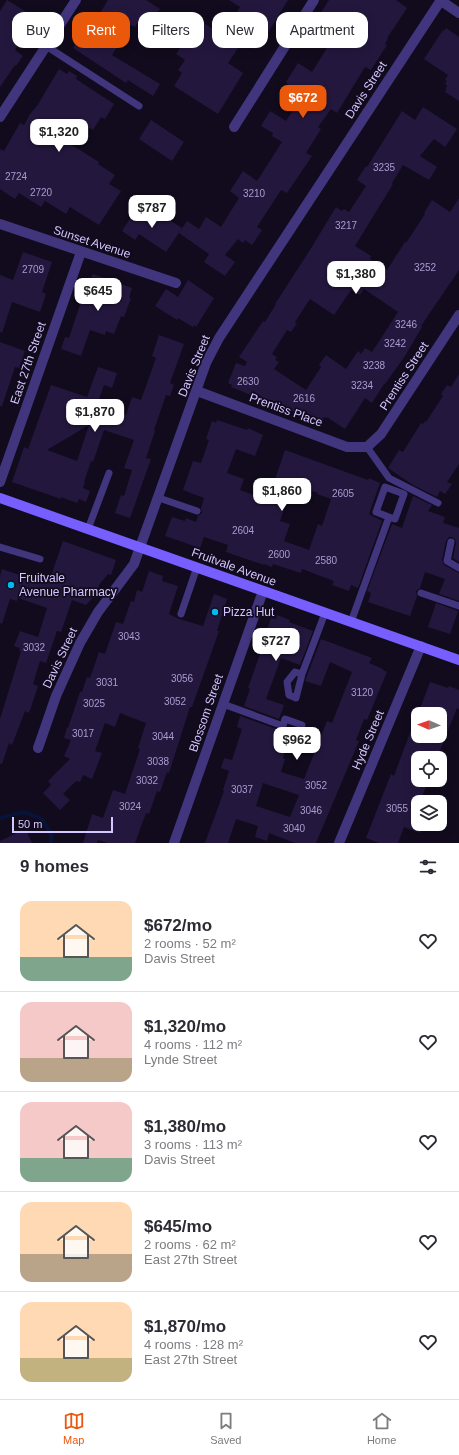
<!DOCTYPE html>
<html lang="en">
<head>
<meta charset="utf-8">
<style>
	:root { --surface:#fff; --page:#f2f2f3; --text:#2b2b33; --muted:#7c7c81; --line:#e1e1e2; --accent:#ea580c }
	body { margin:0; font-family:Helvetica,sans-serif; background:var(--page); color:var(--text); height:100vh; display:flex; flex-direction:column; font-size:15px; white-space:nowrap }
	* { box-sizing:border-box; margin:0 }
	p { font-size:13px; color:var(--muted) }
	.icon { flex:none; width:22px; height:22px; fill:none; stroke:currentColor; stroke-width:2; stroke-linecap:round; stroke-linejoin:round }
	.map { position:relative; height:843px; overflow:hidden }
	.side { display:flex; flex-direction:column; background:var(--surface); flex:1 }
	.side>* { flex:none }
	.top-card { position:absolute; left:12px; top:12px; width:435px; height:36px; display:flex; gap:8px }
	.needle { width:26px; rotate:272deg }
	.buttons { position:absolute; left:411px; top:707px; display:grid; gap:8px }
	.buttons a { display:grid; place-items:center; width:36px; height:36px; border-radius:8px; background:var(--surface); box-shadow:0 2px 10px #0003; font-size:20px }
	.scale { position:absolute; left:12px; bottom:10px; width:101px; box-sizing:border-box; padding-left:4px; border:2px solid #d5c7ff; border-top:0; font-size:11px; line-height:14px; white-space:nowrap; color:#d5c7ff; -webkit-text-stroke:3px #110b1d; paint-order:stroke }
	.price { position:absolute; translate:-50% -34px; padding:0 9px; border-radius:8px; background:#fff; color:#222; font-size:13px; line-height:26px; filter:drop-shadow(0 1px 2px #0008) }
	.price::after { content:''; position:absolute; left:50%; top:24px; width:12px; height:9px; margin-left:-6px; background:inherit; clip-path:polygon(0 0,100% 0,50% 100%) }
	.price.selected { background:var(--accent); color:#fff }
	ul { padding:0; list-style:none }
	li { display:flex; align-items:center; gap:12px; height:100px; padding:0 20px }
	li+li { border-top:1px solid var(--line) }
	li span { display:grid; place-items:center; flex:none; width:112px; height:80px; border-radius:12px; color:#555 }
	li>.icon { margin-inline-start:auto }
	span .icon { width:48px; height:48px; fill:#fffc; stroke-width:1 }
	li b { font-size:17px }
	h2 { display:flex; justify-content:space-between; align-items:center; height:48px; padding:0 20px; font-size:17px }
	.pill { padding:0 14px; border-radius:12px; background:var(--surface); box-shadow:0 2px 10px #0003; font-size:14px; line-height:36px }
	.pill.selected { background:var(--accent); color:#fff }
	.tab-bar { display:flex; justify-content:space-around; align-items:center; height:56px; border-top:1px solid var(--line); background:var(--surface); font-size:11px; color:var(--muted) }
	.tab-bar a { display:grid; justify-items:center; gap:2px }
	.tab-bar .selected { color:var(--accent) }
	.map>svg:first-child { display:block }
</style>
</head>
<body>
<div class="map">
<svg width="459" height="843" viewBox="0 0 459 843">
	<rect width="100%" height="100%" fill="#110b1d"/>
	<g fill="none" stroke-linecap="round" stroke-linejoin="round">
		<path stroke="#081339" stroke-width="4" d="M 0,818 L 24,812 L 42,819 L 51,834 L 51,843"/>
	</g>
	<path fill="#24173e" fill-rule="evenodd" d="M 7,0 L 36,18 L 15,50 L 23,56 L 16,66 L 15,65 L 0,87 L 0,11 Z
		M 108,0 L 146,0 L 160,9 L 151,22 L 142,16 L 135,27 L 131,25 L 112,55 L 160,84 L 153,96 L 128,80 L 126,83 L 73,48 L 81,35 L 85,37 Z
		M 229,0 L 288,0 L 261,44 L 258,42 L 254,49 L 242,42 L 228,63 L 243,73 L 218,114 L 174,86 L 182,73 L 178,70 L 185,60 L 176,54 L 186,39 L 189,41 L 202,22 L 222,35 L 240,7 Z
		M 329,0 L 396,0 L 407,8 L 387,38 L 388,38 L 385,44 L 387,45 L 371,70 L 365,67 L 337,113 L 331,109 L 318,127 L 321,129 L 306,153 L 312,156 L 287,193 L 281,190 L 257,227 L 262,230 L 252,245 L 245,240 L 243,243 L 238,239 L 225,255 L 235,262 L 225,276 L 204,262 L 209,254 L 179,233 L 187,221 L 199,229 L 206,217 L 221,227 L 239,198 L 230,191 L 243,171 L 257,181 L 282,142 L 272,136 L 273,133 L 261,126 L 270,111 L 286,121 L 302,96 L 287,86 L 288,84 L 286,82 L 298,63 L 312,72 L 330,43 L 312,31 L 322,16 L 320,14 Z
		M 446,28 L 459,37 L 459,101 L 445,92 L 447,85 L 445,84 L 447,81 L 445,80 L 448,75 L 424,59 L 443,30 L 444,31 Z
		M 59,69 L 67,74 L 69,71 L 77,76 L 76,79 L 114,104 L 105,119 L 101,117 L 93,130 L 76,120 L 64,140 L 99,162 L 98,164 L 115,175 L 109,184 L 121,191 L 99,225 L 70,207 L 66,214 L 45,201 L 41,207 L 19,193 L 15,199 L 0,189 L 0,149 L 4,151 L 20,123 L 24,125 L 30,114 L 37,106 Z
		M 423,107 L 457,129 L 445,147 L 434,139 L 420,156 L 437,167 L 429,180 L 403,165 L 392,183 L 393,184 L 355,246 L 371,256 L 370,259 L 387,270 L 405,242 L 406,243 L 425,214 L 424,213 L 432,200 L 450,212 L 459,198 L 459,270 L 421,326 L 422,327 L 405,356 L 385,384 L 384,384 L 372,403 L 365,398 L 345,429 L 327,417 L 327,418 L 324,417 L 321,422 L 306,412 L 302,418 L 286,407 L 284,409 L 276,404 L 275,406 L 253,391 L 251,395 L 231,387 L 232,385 L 228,383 L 236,363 L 245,366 L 247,362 L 239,357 L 263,321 L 265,322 L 276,304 L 275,304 L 310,250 L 336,207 L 342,211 L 344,209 L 349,212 L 366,186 L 357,180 L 366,166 L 367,167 L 402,111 L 415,120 ZM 364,289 L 398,312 L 372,352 L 365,348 L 361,354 L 358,351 L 346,369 L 326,355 L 319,365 L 321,367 L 306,390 L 274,369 L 279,362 L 275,360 L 277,357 L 272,354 L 287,330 L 291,332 L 297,323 L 295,322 L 310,299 L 334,315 L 351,290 L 360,295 Z
		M 151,120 L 184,142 L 172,161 L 139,139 Z
		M 138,206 L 164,222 L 166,218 L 182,228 L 166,252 L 139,234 L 135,240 L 122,231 Z
		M 23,252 L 52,262 L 42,292 L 46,294 L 40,312 L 12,302 L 2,333 L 0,332 L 0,275 L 13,280 Z
		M 93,274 L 132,288 L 129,298 L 131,298 L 124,317 L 121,316 L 114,334 L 106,331 L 105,335 L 90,330 L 81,356 L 61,349 L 65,337 L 69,338 L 89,277 L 91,278 Z
		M 188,280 L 214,298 L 196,327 L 194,325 L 193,327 L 178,318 L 177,320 L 155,306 L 166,289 L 178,297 Z
		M 159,335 L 184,344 L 170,383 L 174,385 L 170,396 L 166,395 L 154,430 L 155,431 L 146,458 L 151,459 L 130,518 L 115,513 L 121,495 L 124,496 L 132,470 L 124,468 L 134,440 L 104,430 L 93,462 L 91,461 L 84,482 L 85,482 L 83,488 L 90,491 L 86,502 L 79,499 L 77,503 L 61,497 L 61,499 L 12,482 L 24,447 L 28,449 L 51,385 L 87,397 L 98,367 L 117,373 L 112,388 L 104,385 L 97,405 L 126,415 L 132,397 L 141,400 L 156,358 L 152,356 ZM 89,425 L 77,461 L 47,450 Z
		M 0,342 L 25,351 L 19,368 L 15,367 L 2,406 L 0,406 Z
		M 459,374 L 459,464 L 447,482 L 452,484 L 445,494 L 440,491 L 437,497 L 413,485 L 388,468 L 399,450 L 403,452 L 421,423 L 423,424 L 425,421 L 426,422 L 443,396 L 441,394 L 447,385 L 451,387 Z
		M 217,420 L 247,430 L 248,428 L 263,435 L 255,456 L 236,449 L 227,473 L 244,479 L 240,490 L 268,500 L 285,450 L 368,480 L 369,478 L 380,483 L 369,514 L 382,521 L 358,588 L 351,585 L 349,591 L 332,585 L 334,581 L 302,569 L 301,573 L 273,564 L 272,567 L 264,564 L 264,565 L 226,552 L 228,545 L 204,537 L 200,548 L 165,536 L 172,517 L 185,521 L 186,518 L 196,522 L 198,516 L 202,513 L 201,508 L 204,498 L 183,490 L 193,461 L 201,463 L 209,440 L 206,439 L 212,421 L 216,423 ZM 290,483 L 318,493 L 317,494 L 331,499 L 322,526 L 318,524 L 309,550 L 284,541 L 290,524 L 280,521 L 285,506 L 283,505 Z
		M 413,496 L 432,505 L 428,511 L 445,517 L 443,523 L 459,528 L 459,562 L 453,558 L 456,543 L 455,539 L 452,537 L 449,537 L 446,541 L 442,560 L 444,565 L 459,573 L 459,601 L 439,594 L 445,579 L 425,572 L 420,588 L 416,591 L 417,596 L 410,616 L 368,602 L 371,593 L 367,591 L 392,524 L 402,528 Z
		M 63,541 L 116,560 L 111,575 L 108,574 L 99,585 L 96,594 L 86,605 L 72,600 L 61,632 L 57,631 L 46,663 L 40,661 L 33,684 L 38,686 L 29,713 L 25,711 L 12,745 L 9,743 L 2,764 L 0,764 L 0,719 L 21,651 L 19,651 L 20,648 L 14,646 L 20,631 L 38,637 L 47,608 L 18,598 L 17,601 L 10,599 L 2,624 L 0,623 L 0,576 L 2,569 L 39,582 L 41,576 L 50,579 Z
		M 149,571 L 163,576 L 162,581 L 178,586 L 169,614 L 179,619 L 203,626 L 214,594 L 227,599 L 217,631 L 219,631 L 192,707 L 190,707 L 169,773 L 167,772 L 160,792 L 157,791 L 149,814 L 146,813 L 135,843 L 108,843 L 98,840 L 97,843 L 83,843 L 92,814 L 103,818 L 113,790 L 125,794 L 140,749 L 138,748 L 146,723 L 120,713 L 115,727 L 105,723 L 95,751 L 102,753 L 92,779 L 83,775 L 80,782 L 76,781 L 63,794 L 70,800 L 60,810 L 43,793 L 51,785 L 48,781 L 70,759 L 64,756 L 71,740 L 64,738 L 67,727 L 68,728 L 80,692 L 82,692 L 87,677 L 90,678 L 99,652 L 105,654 L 116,622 L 123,624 L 131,601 L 134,602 L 137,590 L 142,592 Z
		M 436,603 L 458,611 L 450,634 L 428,627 Z
		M 277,615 L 290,620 L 289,622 L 313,631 L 300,665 L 281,658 L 266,699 L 284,705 L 279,719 L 244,706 L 250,689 L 248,688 L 261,651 L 260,651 L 271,618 L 276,619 Z
		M 321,639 L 372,658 L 369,663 L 383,669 L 383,670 L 387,672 L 367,720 L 364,719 L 356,740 L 359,741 L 316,843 L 295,843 L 269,833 L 267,841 L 255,837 L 258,826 L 236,819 L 228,843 L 205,843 L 224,791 L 223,790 L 229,771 L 221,768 L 224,758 L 232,760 L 242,729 L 237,727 L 240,716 L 276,729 L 274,734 L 276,737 L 273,745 L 286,749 L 283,758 L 285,759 L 281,772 L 304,779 L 327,721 L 332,723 L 352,672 L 330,662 L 321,686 L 305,681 ZM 263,783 L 299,795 L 290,817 L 256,806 Z
		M 430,682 L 448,688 L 449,686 L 459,690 L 459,709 L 457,708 L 437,758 L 418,758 L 418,781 L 427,784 L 420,802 L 418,802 L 418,806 L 413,819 L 418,821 L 418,824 L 423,824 L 420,833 L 404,827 L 398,843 L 379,843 L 366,838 L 391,774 L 394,776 L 417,714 L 418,736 L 440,736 L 440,714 L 418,714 Z
		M 23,830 L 24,832 L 26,830 L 32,843 L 0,843 L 0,841 Z"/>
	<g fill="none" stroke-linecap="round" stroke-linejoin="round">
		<path stroke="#41357d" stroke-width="7" d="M 46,46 L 139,106
			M 367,447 L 389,478 L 438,503
			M 159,498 L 197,511
			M 88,529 L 109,473
			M 451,542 L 447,561 L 459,568
			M 0,547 L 40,559
			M 421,593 L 459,606
			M 181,614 L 197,567
			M 351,622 L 389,517 L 395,519 L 404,494 L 385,487 L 376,512 L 389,517
			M 302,674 L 296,698 L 289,695 L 287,682 L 295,672 L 302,674 L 325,613
			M 223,704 L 283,726 L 280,735 L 297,741 L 302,725 L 285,719 L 283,726"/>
		<path stroke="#41357d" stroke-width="10" d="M 0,117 L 76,0
			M 234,127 L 314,0
			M 0,224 L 176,283
			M 197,391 L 347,447 L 367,447 L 381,434 L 459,315
			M 0,482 L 81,252
			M 38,748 L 56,696 L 80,643 L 98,612 L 134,564 L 206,363 L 219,338 L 441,0
			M 174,843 L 263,591
			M 339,843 L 421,646"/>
		<path stroke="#41357d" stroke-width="10" d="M 440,0 L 459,13"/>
		<path stroke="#775eff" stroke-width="10" d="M 0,498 L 459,660"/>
	</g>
	<g fill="#00bbf2" stroke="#110b1d" stroke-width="1.5">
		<circle cx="11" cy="585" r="4"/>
		<circle cx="215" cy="612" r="4"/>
	</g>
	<g text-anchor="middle" stroke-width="3.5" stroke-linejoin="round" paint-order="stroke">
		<g font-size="10" fill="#a99bcf">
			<text x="384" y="171">3235</text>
			<text x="16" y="180">2724</text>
			<text x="41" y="196">2720</text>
			<text x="254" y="197">3210</text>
			<text x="346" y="229">3217</text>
			<text x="425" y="271">3252</text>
			<text x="33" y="273">2709</text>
			<text x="406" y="328">3246</text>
			<text x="395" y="347">3242</text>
			<text x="374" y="369">3238</text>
			<text x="248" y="385">2630</text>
			<text x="362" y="389">3234</text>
			<text x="304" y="402">2616</text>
			<text x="343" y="497">2605</text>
			<text x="243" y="534">2604</text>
			<text x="279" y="558">2600</text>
			<text x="326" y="564">2580</text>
			<text x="129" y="640">3043</text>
			<text x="34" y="651">3032</text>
			<text x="182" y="682">3056</text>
			<text x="107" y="686">3031</text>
			<text x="362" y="696">3120</text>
			<text x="175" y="705">3052</text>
			<text x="94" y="707">3025</text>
			<text x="83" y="737">3017</text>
			<text x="163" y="740">3044</text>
			<text x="158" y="765">3038</text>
			<text x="147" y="784">3032</text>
			<text x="316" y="789">3052</text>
			<text x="242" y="793">3037</text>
			<text x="130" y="810">3024</text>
			<text x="397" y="812">3055</text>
			<text x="311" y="814">3046</text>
			<text x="294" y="832">3040</text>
		</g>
		<g font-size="12" fill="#d5c7ff" stroke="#110b1d">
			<text transform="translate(366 90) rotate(-57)" y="4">Davis Street</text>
			<text transform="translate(92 242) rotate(18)" y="4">Sunset Avenue</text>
			<text transform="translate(28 363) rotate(-71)" y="4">East 27th Street</text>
			<text transform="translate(194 366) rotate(-68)" y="4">Davis Street</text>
			<text transform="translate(404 376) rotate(-57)" y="4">Prentiss Street</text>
			<text transform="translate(286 410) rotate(20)" y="4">Prentiss Place</text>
			<text transform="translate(234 567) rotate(20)" y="4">Fruitvale Avenue</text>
			<text transform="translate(60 658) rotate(-65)" y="4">Davis Street</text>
			<text transform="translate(206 713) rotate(-71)" y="4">Blossom Street</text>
			<text transform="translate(368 740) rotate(-67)" y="4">Hyde Street</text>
		</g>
		<g font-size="12" fill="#d5c7ff" stroke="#110b1d" text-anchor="start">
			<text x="19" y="582">Fruitvale<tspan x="19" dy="14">Avenue Pharmacy</tspan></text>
			<text x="223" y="616">Pizza Hut</text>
		</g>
	</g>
</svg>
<div class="buttons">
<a><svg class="needle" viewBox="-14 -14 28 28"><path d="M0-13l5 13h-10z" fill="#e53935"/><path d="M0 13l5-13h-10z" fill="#7c7c81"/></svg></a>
<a><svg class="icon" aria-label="locate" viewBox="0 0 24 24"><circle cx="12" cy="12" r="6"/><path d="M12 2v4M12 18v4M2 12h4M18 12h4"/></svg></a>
<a><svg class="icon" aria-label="layers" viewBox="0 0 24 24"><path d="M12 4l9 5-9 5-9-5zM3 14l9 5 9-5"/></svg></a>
</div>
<div class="scale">50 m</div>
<b class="price selected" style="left:303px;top:119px">$672</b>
<b class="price" style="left:59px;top:153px">$1,320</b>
<b class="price" style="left:152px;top:229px">$787</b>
<b class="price" style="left:356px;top:295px">$1,380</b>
<b class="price" style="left:98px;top:312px">$645</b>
<b class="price" style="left:95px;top:433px">$1,870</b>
<b class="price" style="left:282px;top:512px">$1,860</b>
<b class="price" style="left:276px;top:662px">$727</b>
<b class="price" style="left:297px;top:761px">$962</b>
<div class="top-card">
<a class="pill">Buy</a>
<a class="pill selected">Rent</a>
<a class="pill">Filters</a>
<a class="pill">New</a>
<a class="pill">Apartment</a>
</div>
</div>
<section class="side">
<h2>9 homes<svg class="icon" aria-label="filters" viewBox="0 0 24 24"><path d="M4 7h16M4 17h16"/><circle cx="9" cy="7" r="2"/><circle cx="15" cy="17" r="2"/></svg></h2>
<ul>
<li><span style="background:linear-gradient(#ffd9b3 70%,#7fa58c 0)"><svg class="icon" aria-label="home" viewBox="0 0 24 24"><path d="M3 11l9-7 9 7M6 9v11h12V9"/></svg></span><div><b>$672/mo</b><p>2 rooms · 52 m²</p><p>Davis Street</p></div><svg class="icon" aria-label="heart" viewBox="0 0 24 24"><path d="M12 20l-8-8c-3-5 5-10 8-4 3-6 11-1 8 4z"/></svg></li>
<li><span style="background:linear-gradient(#f6c9c9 70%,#b9a48a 0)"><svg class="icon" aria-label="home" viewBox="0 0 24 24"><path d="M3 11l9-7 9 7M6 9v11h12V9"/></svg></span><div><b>$1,320/mo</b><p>4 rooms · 112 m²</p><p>Lynde Street</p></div><svg class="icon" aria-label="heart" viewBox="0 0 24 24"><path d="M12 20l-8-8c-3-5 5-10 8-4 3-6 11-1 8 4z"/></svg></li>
<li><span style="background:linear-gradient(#f6c9c9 70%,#7fa58c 0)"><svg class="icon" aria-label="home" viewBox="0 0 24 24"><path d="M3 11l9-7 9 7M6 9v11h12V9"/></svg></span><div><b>$1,380/mo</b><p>3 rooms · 113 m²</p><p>Davis Street</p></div><svg class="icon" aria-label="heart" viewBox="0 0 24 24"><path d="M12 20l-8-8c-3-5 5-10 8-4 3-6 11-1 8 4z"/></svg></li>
<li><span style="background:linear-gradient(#ffd9b3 65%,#b9a48a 0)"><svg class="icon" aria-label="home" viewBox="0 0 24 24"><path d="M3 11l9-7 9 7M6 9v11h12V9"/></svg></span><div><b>$645/mo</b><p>2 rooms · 62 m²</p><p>East 27th Street</p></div><svg class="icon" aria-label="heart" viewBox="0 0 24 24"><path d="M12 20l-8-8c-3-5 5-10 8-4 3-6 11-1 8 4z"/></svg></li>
<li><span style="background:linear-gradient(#ffd9b3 70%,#c2b280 0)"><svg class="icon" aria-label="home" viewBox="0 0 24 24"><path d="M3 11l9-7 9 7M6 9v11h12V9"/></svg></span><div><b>$1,870/mo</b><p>4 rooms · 128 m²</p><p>East 27th Street</p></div><svg class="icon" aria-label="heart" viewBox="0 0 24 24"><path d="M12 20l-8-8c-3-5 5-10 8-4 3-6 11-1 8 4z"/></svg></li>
</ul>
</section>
<nav class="tab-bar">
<a class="selected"><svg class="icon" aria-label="map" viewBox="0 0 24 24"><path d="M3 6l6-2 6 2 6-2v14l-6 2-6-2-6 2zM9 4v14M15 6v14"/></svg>Map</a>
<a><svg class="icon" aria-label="saved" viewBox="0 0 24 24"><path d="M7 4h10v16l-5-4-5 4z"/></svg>Saved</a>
<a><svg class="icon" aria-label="home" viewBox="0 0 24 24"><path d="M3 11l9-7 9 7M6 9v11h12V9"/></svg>Home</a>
</nav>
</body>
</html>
